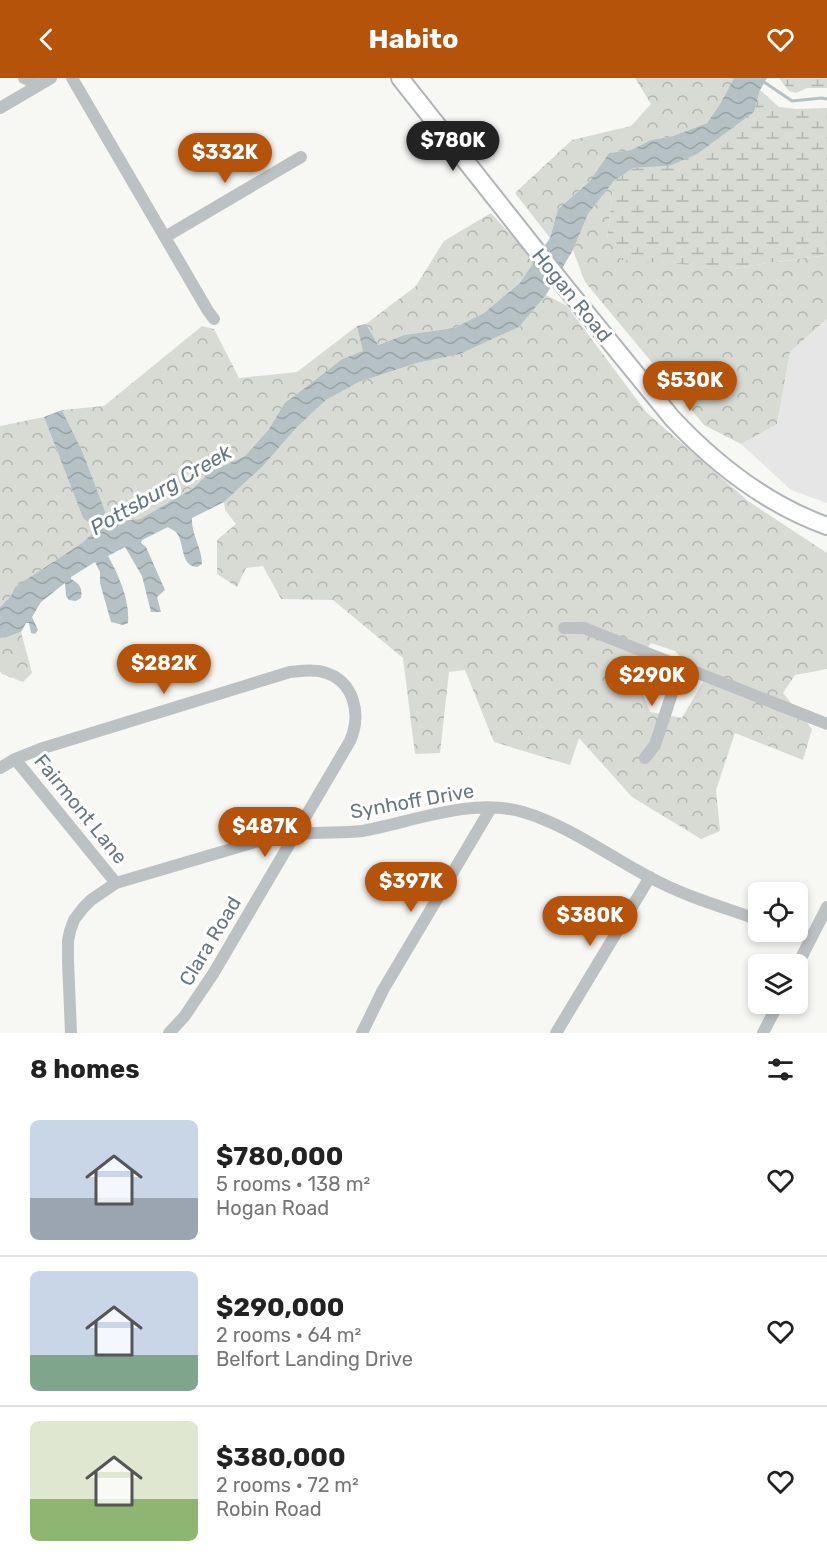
<!DOCTYPE html>
<html lang="en">
<head>
<meta charset="utf-8">
<style>
	:root { --surface:#fff; --page:#f2f2f2; --text:#222; --muted:#767676; --line:#e0e0e0; --accent:#b45309 }
	body { margin:0; font-family:Rubik,sans-serif; background:var(--page); color:var(--text); height:100vh; display:flex; flex-direction:column; font-size:22px; white-space:nowrap }
	* { box-sizing:border-box; margin:0 }
	p { font-size:20px; color:var(--muted) }
	.icon { flex:none; width:33px; height:33px; fill:none; stroke:currentColor; stroke-width:2; stroke-linecap:round; stroke-linejoin:round }
	.map { position:relative; height:955px; overflow:hidden }
	.details { display:flex; flex-direction:column; background:var(--surface); flex:1 }
	.details>* { flex:none }
	.controls { position:absolute; left:748px; top:804px; display:grid; gap:12px }
	.controls a { display:grid; place-items:center; width:60px; height:60px; border-radius:9px; background:var(--surface); box-shadow:0 3px 9px #0003; font-size:30px }
	.price { position:absolute; translate:-50% -51px; padding:0 14px; border-radius:21px; background:var(--accent); color:#fff; font-size:20px; line-height:39px; filter:drop-shadow(0 2px 3px #0008) }
	.price::after { content:''; position:absolute; left:50%; top:36px; width:18px; height:14px; margin-left:-9px; background:inherit; clip-path:polygon(0 0,100% 0,50% 100%) }
	.price.selected { background:#222; color:#fff }
	ul { padding:0; list-style:none }
	li { display:flex; align-items:center; gap:18px; height:150px; padding:0 30px }
	li+li { border-top:2px solid var(--line) }
	li span { display:grid; place-items:center; flex:none; width:168px; height:120px; border-radius:9px; color:#555 }
	li>.icon { margin-inline-start:auto }
	span .icon { width:72px; height:72px; fill:#fffc; stroke-width:1 }
	li b { font-size:26px }
	h2 { display:flex; justify-content:space-between; align-items:center; height:72px; padding:0 30px; font-size:26px }
	header { display:flex; justify-content:space-between; align-items:center; height:78px; padding:0 30px; background:var(--accent); color:#fff; font-size:27px; font-weight:700 }
	.map>svg:first-child { display:block }
</style>
</head>
<body>
<header><svg class="icon" aria-label="back" viewBox="0 0 24 24"><path d="M15 5l-7 7 7 7"/></svg>Habito<svg class="icon" aria-label="heart" viewBox="0 0 24 24"><path d="M12 20l-8-8c-3-5 5-10 8-4 3-6 11-1 8 4z"/></svg></header>
<div class="map">
<svg width="827" height="955" viewBox="0 0 827 955">
	<defs>
		<pattern id="forest-crowns" width="20" height="18" patternUnits="userSpaceOnUse" patternTransform="scale(1.5)"><rect width="20" height="18" fill="#d7dbd4"/><path d="M2 6a3 3 0 1 1 6 0M12 15a3 3 0 1 1 6 0" fill="none" stroke="#b2b6b1"/></pattern>
		<pattern id="wetland-marsh" width="20" height="14" patternUnits="userSpaceOnUse" patternTransform="scale(1.5)"><rect width="20" height="14" fill="#d7dbd4"/><path d="M1 5h8M5 5V1M11 12h8M15 12V8" fill="none" stroke="#b2b6b1"/></pattern>
		<pattern id="water-waves" width="16" height="10" patternUnits="userSpaceOnUse" patternTransform="scale(1.5)"><rect width="16" height="10" fill="#b5c1c4"/><path d="M0 5q4-4 8 0t8 0" fill="none" stroke="#97a2a5"/></pattern>
	</defs>
	<rect width="100%" height="100%" fill="#f7f7f4"/>
	<path fill="#e5e6e5" d="M 827,241 L 827,425 L 791,412 L 741,366 L 777,346 L 790,274 Z"/>
	<path fill="url(#forest-crowns)" fill-rule="evenodd" d="M 635,0 L 734,0 L 720,26 L 707,45 L 673,58 L 651,62 L 631,72 L 609,75 L 589,104 L 558,131 L 550,160 L 515,115 L 572,62 L 631,48 L 651,26 Z
		M 614,103 L 607,161 L 734,190 L 827,177 L 827,241 L 790,274 L 777,346 L 741,366 L 704,347 L 585,204 L 573,172 L 588,136 Z
		M 491,135 L 535,183 L 520,206 L 484,235 L 454,250 L 404,257 L 377,267 L 366,246 L 416,208 L 444,163 Z
		M 546,217 L 567,228 L 646,334 L 748,423 L 827,475 L 827,591 L 795,597 L 783,615 L 812,651 L 803,682 L 735,655 L 716,712 L 720,753 L 701,761 L 632,719 L 579,660 L 570,687 L 494,664 L 465,592 L 449,594 L 440,675 L 415,676 L 403,580 L 333,522 L 281,521 L 263,488 L 246,490 L 237,509 L 217,496 L 217,462 L 236,446 L 225,432 L 224,424 L 263,388 L 297,349 L 326,322 L 359,304 L 417,285 L 460,276 L 519,249 ZM 651,565 L 675,573 L 704,602 L 682,640 L 650,634 L 632,591 Z
		M 202,248 L 214,251 L 239,300 L 297,294 L 357,248 L 364,273 L 342,281 L 284,326 L 269,351 L 245,378 L 210,394 L 192,411 L 140,441 L 109,445 L 83,375 L 62,332 L 104,328 Z
		M 44,339 L 83,440 L 94,449 L 93,455 L 82,465 L 15,509 L 11,518 L 0,529 L 0,348 Z
		M 21,554 L 32,595 L 23,604 L 2,596 L 0,593 L 0,560 L 7,559 Z"/>
	<path fill="url(#wetland-marsh)" d="M 779,0 L 827,0 L 827,10 L 807,10 L 796,15 L 789,13 Z
		M 760,12 L 779,29 L 796,31 L 827,30 L 827,177 L 734,190 L 622,182 L 607,161 L 614,103 L 633,90 L 669,88 L 754,34 Z"/>
	<path fill="url(#water-waves)" d="M 734,0 L 767,0 L 760,12 L 754,34 L 697,76 L 669,88 L 633,90 L 614,103 L 588,136 L 573,172 L 546,217 L 519,249 L 460,276 L 417,285 L 359,304 L 326,322 L 297,349 L 263,388 L 224,424 L 192,440 C 191,456 202,470 202,486 L 197,489 C 180,488 185,465 176,454 C 174,452 170,451 168,449 L 142,462 L 141,465 L 146,469 L 165,512 L 157,519 L 161,534 L 151,534 L 142,498 L 125,469 L 108,478 C 119,498 130,522 128,545 L 123,547 L 111,544 L 100,505 L 100,494 L 95,484 L 71,499 L 71,501 C 79,505 83,510 81,520 L 76,523 L 69,522 L 66,518 L 65,505 L 41,524 L 32,539 L 38,552 L 35,556 L 31,555 L 29,545 L 26,545 L 21,554 L 7,559 L 0,560 L 0,529 L 11,518 L 15,509 L 82,465 L 93,455 L 94,449 L 83,440 L 44,339 L 62,332 L 83,375 L 109,444 L 140,441 L 192,411 L 210,394 L 245,378 L 269,351 L 284,326 L 342,281 L 363,273 L 357,248 L 366,246 L 378,267 L 404,257 L 454,250 L 484,235 L 520,205 L 550,160 L 558,131 L 589,104 L 609,75 L 631,72 L 651,62 L 673,58 L 707,45 L 720,26 Z"/>
	<g fill="none" stroke-linecap="round" stroke-linejoin="round">
		<path stroke="#b5c1c4" stroke-width="3" d="M 764,4 L 792,23 L 822,20 L 827,21"/>
		<defs>
			<path id="major" d="M 400,0 L 566,210 L 672,340 C 716,387 766,426 827,448"/>
		</defs>
		<use href="#major" stroke="#b0b5b9" stroke-width="20"/>
		<path stroke="#bcc1c4" stroke-width="12" d="M 24,0 L 38,7
			M 72,0 L 208,233 L 214,241
			M 0,30 L 51,0
			M 165,159 L 301,79
			M 564,550 L 584,550 L 827,646
			M 645,680 L 655,667 L 681,588
			M 15,681 L 116,805
			M 0,690 L 15,681 L 40,671 L 290,594 C 301,593 312,591 323,594 C 354,602 362,636 350,663 L 213,896 L 184,939 L 169,955
			M 793,854 L 811,860
			M 798,886 L 827,829
			M 71,955 L 68,883 L 68,863 L 70,853 L 74,842 L 83,830 L 91,822 L 116,805 L 262,762 C 278,758 295,756 312,755 C 328,754 345,755 362,753 C 412,744 472,719 523,734 C 570,748 610,779 653,801 C 687,819 723,829 759,842
			M 362,955 L 383,912 L 491,730
			M 556,955 L 650,799
			M 763,955 L 778,926"/>
		<use href="#major" stroke="#fff" stroke-width="16"/>
	</g>
	<g text-anchor="middle" stroke-width="6" stroke-linejoin="round" paint-order="stroke">
		<g font-size="20" fill="#687883" stroke="#fff">
			<text transform="translate(572 217) rotate(51)" y="7">Hogan Road</text>
			<text transform="translate(412 723) rotate(-10)" y="7">Synhoff Drive</text>
			<text transform="translate(81 731) rotate(51)" y="7">Fairmont Lane</text>
			<text transform="translate(210 863) rotate(-59)" y="7">Clara Road</text>
		</g>
		<g font-size="21" font-style="italic" fill="#64787f" stroke="#fff">
			<text transform="translate(161 412) rotate(-30)" y="7">Pottsburg Creek</text>
		</g>
	</g>
</svg>
<div class="controls">
<a><svg class="icon" aria-label="locate" viewBox="0 0 24 24"><circle cx="12" cy="12" r="6"/><path d="M12 2v4M12 18v4M2 12h4M18 12h4"/></svg></a>
<a><svg class="icon" aria-label="layers" viewBox="0 0 24 24"><path d="M12 4l9 5-9 5-9-5zM3 14l9 5 9-5"/></svg></a>
</div>
<b class="price selected" style="left:453px;top:94px">$780K</b>
<b class="price" style="left:225px;top:106px">$332K</b>
<b class="price" style="left:690px;top:334px">$530K</b>
<b class="price" style="left:164px;top:617px">$282K</b>
<b class="price" style="left:652px;top:629px">$290K</b>
<b class="price" style="left:265px;top:780px">$487K</b>
<b class="price" style="left:411px;top:835px">$397K</b>
<b class="price" style="left:590px;top:869px">$380K</b>
</div>
<section class="details">
<h2>8 homes<svg class="icon" aria-label="filters" viewBox="0 0 24 24"><path d="M4 7h16M4 17h16"/><circle cx="9" cy="7" r="2"/><circle cx="15" cy="17" r="2"/></svg></h2>
<ul>
<li><span style="background:linear-gradient(#c9d6e8 65%,#9aa5b1 0)"><svg class="icon" aria-label="home" viewBox="0 0 24 24"><path d="M3 11l9-7 9 7M6 9v11h12V9"/></svg></span><div><b>$780,000</b><p>5 rooms · 138 m²</p><p>Hogan Road</p></div><svg class="icon" aria-label="heart" viewBox="0 0 24 24"><path d="M12 20l-8-8c-3-5 5-10 8-4 3-6 11-1 8 4z"/></svg></li>
<li><span style="background:linear-gradient(#c9d6e8 70%,#7fa58c 0)"><svg class="icon" aria-label="home" viewBox="0 0 24 24"><path d="M3 11l9-7 9 7M6 9v11h12V9"/></svg></span><div><b>$290,000</b><p>2 rooms · 64 m²</p><p>Belfort Landing Drive</p></div><svg class="icon" aria-label="heart" viewBox="0 0 24 24"><path d="M12 20l-8-8c-3-5 5-10 8-4 3-6 11-1 8 4z"/></svg></li>
<li><span style="background:linear-gradient(#dfe7d0 65%,#8fb573 0)"><svg class="icon" aria-label="home" viewBox="0 0 24 24"><path d="M3 11l9-7 9 7M6 9v11h12V9"/></svg></span><div><b>$380,000</b><p>2 rooms · 72 m²</p><p>Robin Road</p></div><svg class="icon" aria-label="heart" viewBox="0 0 24 24"><path d="M12 20l-8-8c-3-5 5-10 8-4 3-6 11-1 8 4z"/></svg></li>
</ul>
</section>
</body>
</html>
